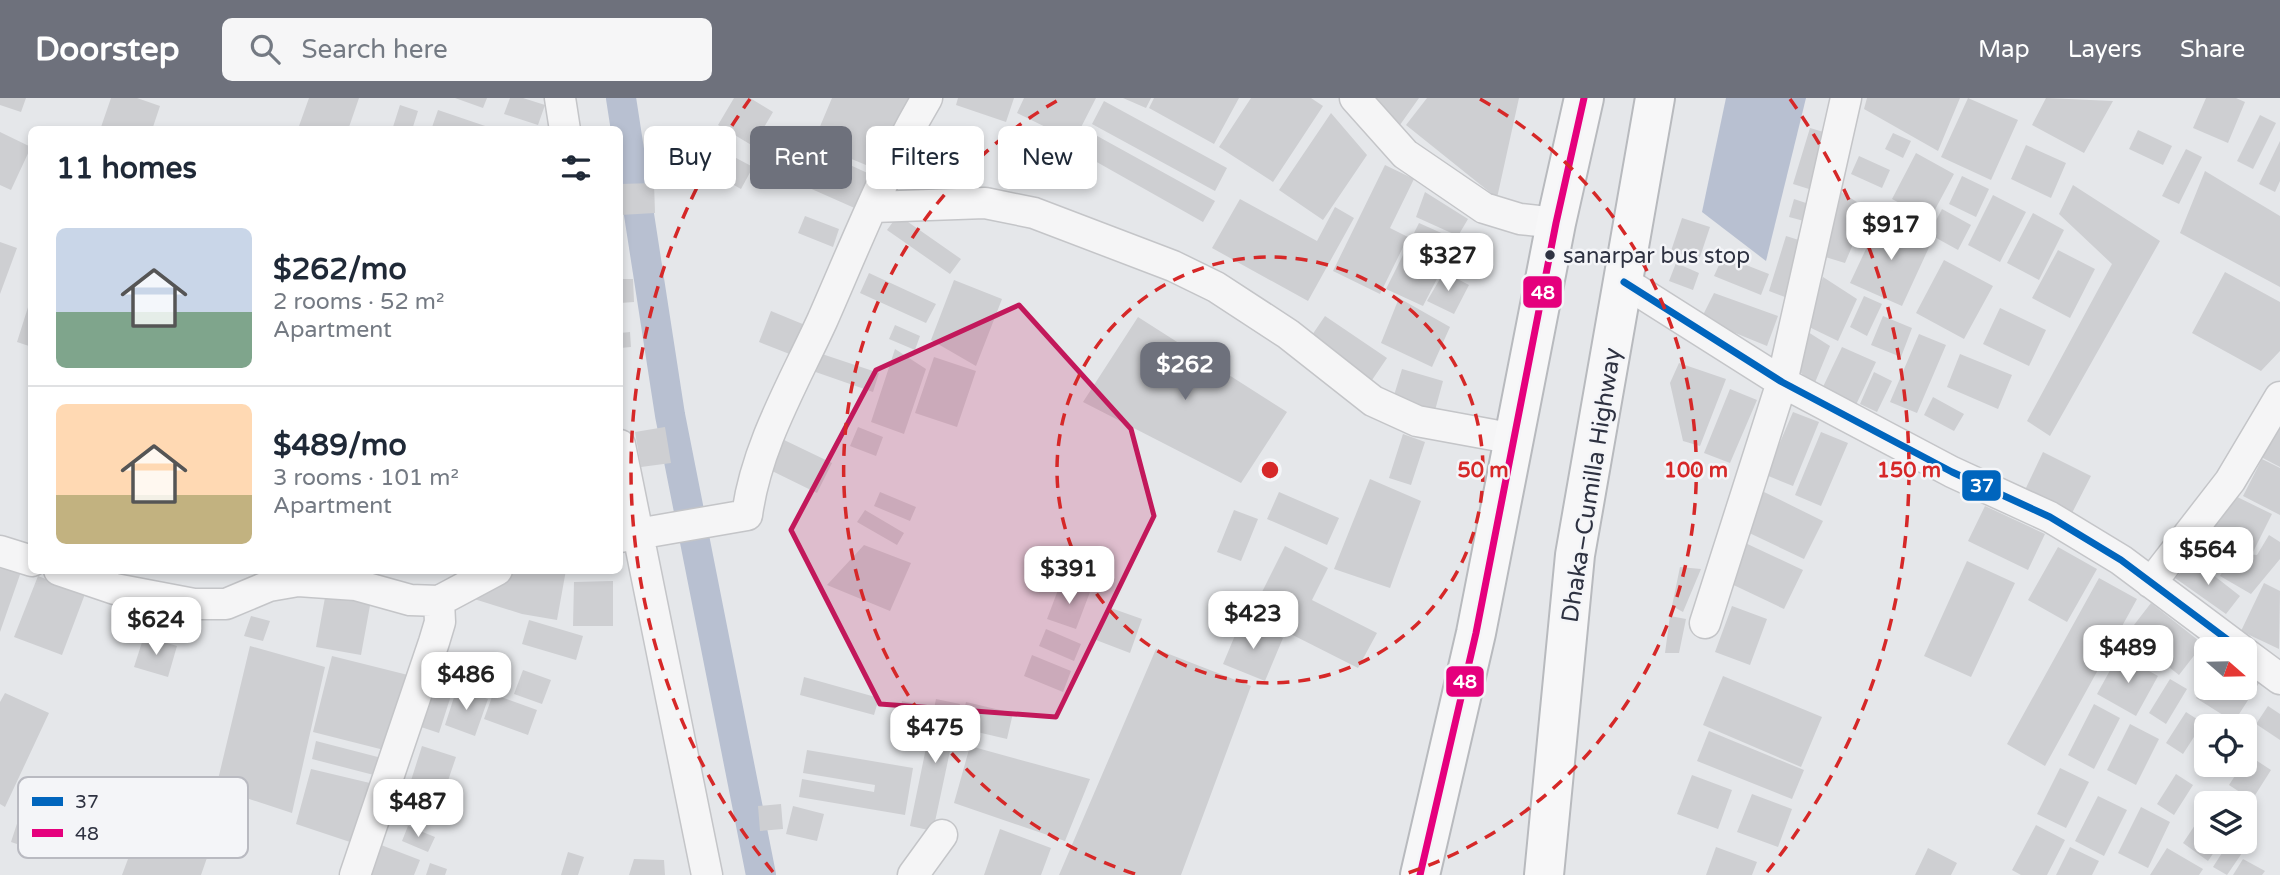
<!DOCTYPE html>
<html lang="en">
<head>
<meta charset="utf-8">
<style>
	:root { --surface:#fff; --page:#f6f6f7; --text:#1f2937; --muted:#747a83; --line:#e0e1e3; --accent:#6e717c }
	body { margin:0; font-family:"Varela Round",sans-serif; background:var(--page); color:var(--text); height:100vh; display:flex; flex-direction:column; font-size:26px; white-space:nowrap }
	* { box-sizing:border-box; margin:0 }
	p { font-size:23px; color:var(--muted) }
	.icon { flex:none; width:38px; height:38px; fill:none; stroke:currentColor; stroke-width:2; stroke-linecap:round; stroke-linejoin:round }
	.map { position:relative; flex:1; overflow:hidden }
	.sheet { position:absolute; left:28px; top:28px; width:595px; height:448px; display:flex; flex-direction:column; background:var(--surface); border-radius:10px; box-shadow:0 4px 10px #0003 }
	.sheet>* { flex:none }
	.top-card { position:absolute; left:644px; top:28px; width:665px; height:63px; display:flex; gap:14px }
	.needle { width:46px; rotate:110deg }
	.buttons { position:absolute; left:2194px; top:539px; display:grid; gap:14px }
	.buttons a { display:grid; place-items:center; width:63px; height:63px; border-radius:10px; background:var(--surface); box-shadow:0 4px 10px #0003; font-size:35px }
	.price { position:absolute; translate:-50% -60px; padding:0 16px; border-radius:14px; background:#fff; color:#222; font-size:23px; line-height:46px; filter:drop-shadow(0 2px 4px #0008) }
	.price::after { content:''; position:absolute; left:50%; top:42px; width:21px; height:16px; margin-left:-10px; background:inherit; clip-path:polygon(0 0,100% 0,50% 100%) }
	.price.on { background:var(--accent); color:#fff }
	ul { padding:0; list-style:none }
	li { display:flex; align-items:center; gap:21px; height:175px; padding:0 28px }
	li+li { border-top:2px solid var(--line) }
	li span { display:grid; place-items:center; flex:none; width:196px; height:140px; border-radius:10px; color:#555 }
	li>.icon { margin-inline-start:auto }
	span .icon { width:84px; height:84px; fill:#fffc; stroke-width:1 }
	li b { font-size:30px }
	h2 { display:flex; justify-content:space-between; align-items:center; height:84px; padding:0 28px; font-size:30px }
	.tag { padding:0 24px; border-radius:10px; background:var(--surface); box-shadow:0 4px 10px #0003; font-size:24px; line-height:63px }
	.tag.on { background:var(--accent); color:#fff }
	header { display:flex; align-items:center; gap:42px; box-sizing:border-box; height:98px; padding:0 35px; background:var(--accent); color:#fff }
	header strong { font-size:33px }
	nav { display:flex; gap:38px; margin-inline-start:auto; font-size:24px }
	.search { width:490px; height:63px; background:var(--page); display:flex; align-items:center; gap:18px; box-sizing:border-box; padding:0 24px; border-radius:10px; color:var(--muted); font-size:26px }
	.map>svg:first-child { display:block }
</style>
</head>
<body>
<header>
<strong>Doorstep</strong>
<div class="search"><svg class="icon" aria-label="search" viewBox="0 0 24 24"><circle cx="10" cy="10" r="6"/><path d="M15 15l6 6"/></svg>Search here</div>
<nav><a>Map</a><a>Layers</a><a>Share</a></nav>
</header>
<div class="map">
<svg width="2280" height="777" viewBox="0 0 2280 777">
	<rect width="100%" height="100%" fill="#e5e7ea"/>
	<path fill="#b8c0d1" d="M 1726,0 L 1806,0 L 1766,163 L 1702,114 Z"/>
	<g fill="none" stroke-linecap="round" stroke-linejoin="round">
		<path stroke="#b8c0d1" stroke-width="30" d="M 621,0 L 670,317 L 761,777"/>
	</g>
	<path fill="#cecfd2" d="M 0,0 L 26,0 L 21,14 L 0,7 Z
		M 111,0 L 137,0 L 160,8 L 152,32 L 100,32 Z
		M 309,0 L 359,0 L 348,32 L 310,32 L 299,28 Z
		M 455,0 L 487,0 L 483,10 Z
		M 510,0 L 523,0 L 545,7 L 538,27 L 504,16 Z
		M 734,0 L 750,0 L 773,14 L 753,48 L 718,27 Z
		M 832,0 L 910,0 L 878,72 L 813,45 Z
		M 958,0 L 1014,0 L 1006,24 L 956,7 Z
		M 1024,0 L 1096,0 L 1074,43 L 1017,15 Z
		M 1123,0 L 1151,0 L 1146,10 Z
		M 1154,0 L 1239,0 L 1214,46 L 1149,10 Z
		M 1251,0 L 1311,0 L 1323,8 L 1273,84 L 1219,49 Z
		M 1371,0 L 1419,0 L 1390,41 Z
		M 1427,0 L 1519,0 L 1497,100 L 1406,27 Z
		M 1867,0 L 1960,0 L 1938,53 L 1864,11 Z
		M 1968,0 L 2018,22 L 1991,82 L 1941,59 Z
		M 2046,0 L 2113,3 L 2084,55 L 2032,27 Z
		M 2206,0 L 2236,0 L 2245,4 L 2228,45 L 2193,30 Z
		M 1104,3 L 1227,70 L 1215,93 L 1092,26 Z
		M 400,7 L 418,13 L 412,32 L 392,32 Z
		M 438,12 L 494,31 L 493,32 L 431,32 Z
		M 1331,15 L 1367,57 L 1323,122 L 1279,92 Z
		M 2260,17 L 2276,25 L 2253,71 L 2237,63 Z
		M 1810,30 L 1827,35 L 1809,91 L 1793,86 Z
		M 2138,32 L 2172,48 L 2163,67 L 2129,51 Z
		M 776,33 L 874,78 L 859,112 L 760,68 Z
		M 0,34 L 31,49 L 11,92 L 0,87 Z
		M 1090,34 L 1215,103 L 1203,124 L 1079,54 Z
		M 1893,35 L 1911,43 L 1903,60 L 1885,51 Z
		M 2280,43 L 2280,83 L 2275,94 L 2259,86 Z
		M 708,45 L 753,69 L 741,91 L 696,66 Z
		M 2026,47 L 2066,65 L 2051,100 L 2011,81 Z
		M 2186,51 L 2202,59 L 2179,106 L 2162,98 Z
		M 1916,55 L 1954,76 L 1930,121 L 1892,101 Z
		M 1859,58 L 1890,72 L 1882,90 L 1851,76 Z
		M 1385,67 L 1414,81 L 1390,130 L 1408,139 L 1380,196 L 1333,173 Z
		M 2205,73 L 2280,118 L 2280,189 L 2180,135 Z
		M 1962,78 L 1989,91 L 1976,119 L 1949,106 Z
		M 654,85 L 655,115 L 620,117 L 620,86 Z
		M 2073,87 L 2160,143 L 2050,338 L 2027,323 L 2112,166 L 2059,116 Z
		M 1425,94 L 1468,121 L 1458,138 L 1416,119 Z
		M 1841,94 L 1868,111 L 1845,165 L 1822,158 Z
		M 1993,97 L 2026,114 L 2000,164 L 1968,147 Z
		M 1240,101 L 1317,143 L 1335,109 L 1354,120 L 1308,203 L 1212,150 Z
		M 1794,101 L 1809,106 L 1804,123 L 1789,119 Z
		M 1942,111 L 1971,127 L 1958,152 L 1929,136 Z
		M 2033,115 L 2064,132 L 2039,182 L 2007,165 Z
		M 898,117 L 961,161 L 950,176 L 887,132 Z
		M 805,118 L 839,131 L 833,149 L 798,135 Z
		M 1881,119 L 1931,145 L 1902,208 L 1850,185 Z
		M 1682,120 L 1710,129 L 1699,162 L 1671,153 Z
		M 1419,125 L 1457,142 L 1423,208 L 1386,191 Z
		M 1786,138 L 1802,143 L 1785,199 L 1769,193 Z
		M 0,144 L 17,150 L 0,196 Z
		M 2058,152 L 2095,171 L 2070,220 L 2032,200 Z
		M 1723,158 L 1769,176 L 1761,197 L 1714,178 Z
		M 1944,162 L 1993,188 L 1964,241 L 1916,215 Z
		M 1676,165 L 1699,175 L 1693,192 L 1669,183 Z
		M 1444,174 L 1469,187 L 1454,216 L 1427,203 Z
		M 2225,174 L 2280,204 L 2280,253 L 2261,273 L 2192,235 Z
		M 869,175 L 936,206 L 926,225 L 860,195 Z
		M 1823,179 L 1857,201 L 1838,243 L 1807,228 Z
		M 620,181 L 633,181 L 634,204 L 620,205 Z
		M 954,182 L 1002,201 L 976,268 L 931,242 Z
		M 1714,195 L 1778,218 L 1767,248 L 1701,221 Z
		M 1864,198 L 1882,206 L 1867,238 L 1850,229 Z
		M 1399,200 L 1450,229 L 1432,269 L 1381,245 Z
		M 29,206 L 32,207 L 32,249 L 17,244 Z
		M 2000,210 L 2046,232 L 2029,268 L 1983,246 Z
		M 771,213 L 805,227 L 792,257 L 759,244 Z
		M 1325,218 L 1387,260 L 1370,285 L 1308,243 Z
		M 1883,218 L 1912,230 L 1901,259 L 1871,247 Z
		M 1138,219 L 1287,314 L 1241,385 L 1083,304 Z
		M 895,227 L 920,238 L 915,252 L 889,241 Z
		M 630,234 L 631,249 L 620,250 L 620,235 Z
		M 1808,234 L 1830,248 L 1814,287 L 1797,271 Z
		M 1919,236 L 1946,247 L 1917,315 L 1890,304 Z
		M 1842,249 L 1876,264 L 1855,309 L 1821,293 Z
		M 895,251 L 926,271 L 904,336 L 871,324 Z
		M 813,253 L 879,275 L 873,294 L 807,271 Z
		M 1960,256 L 2012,277 L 1998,311 L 1947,289 Z
		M 934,259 L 976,273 L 957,329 L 915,315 Z
		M 1679,265 L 1726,281 L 1700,348 L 1683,343 L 1670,285 Z
		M 1402,271 L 1443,283 L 1434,316 L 1392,304 Z
		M 1874,274 L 1892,283 L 1877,314 L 1860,306 Z
		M 1730,291 L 1757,302 L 1730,365 L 1704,355 Z
		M 1933,299 L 1964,316 L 1954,333 L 1924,317 Z
		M 1793,314 L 1819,324 L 1793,388 L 1766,377 Z
		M 2280,321 L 2280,369 L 2261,359 Z
		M 665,329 L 671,365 L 641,369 L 635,334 Z
		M 858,329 L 883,339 L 876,358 L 850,348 Z
		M 1821,334 L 1848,345 L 1821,408 L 1795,397 Z
		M 1403,336 L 1425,344 L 1411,387 L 1389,380 Z
		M 782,341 L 832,365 L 817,395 L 768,371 Z
		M 2043,354 L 2091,378 L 2072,415 L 2025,392 Z
		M 2262,361 L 2280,370 L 2280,417 L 2243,398 Z
		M 1370,381 L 1421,403 L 1390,490 L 1334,471 Z
		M 1762,393 L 1823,423 L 1804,461 L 1743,432 Z
		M 2225,393 L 2272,416 L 2253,454 L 2207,430 Z
		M 880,394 L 916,409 L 910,423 L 874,408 Z
		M 1279,394 L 1339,420 L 1327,447 L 1267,421 Z
		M 1985,408 L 2045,436 L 2028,472 L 1968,443 Z
		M 865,412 L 904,435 L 897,447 L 857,424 Z
		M 1234,412 L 1258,421 L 1241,463 L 1217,454 Z
		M 2269,437 L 2280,444 L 2280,461 L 2251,496 L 2220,478 L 2233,455 L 2257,457 Z
		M 1741,443 L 1803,472 L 1784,511 L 1723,482 Z
		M 864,447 L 911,465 L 890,513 L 827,487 Z
		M 1285,448 L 1328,470 L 1312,502 L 1377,535 L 1358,570 L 1251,516 Z
		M 2058,449 L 2097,471 L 2067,524 L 2028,502 Z
		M 4,461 L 23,468 L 0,534 L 0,471 Z
		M 2194,462 L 2240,498 L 2226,516 L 2175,480 Z
		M 1967,463 L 2015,485 L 1971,579 L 1924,558 Z
		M 1680,469 L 1701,471 L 1683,514 L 1672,508 Z
		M 479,472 L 566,472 L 557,522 L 522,516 L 455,495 Z
		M 38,478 L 85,496 L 62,557 L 14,539 Z
		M 2099,480 L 2137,501 L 2045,668 L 2007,646 Z
		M 613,483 L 613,528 L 573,528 L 574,484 Z
		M 1061,484 L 1090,494 L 1076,531 L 1047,521 Z
		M 2264,485 L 2280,493 L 2279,551 L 2241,533 Z
		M 326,494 L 371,502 L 361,557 L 316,549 Z
		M 132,503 L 156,509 L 152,526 L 128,520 Z
		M 2151,505 L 2203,546 L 2179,577 L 2127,536 Z
		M 1732,508 L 1767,521 L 1750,567 L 1715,554 Z
		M 1108,509 L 1142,521 L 1130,555 L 1096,542 Z
		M 251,518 L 270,523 L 263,543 L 244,538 Z
		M 1670,518 L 1686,521 L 1679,555 L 1665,555 Z
		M 529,522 L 583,538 L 576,562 L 522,546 Z
		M 1241,523 L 1283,540 L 1265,583 L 1223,566 Z
		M 1046,531 L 1081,546 L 1074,563 L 1039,548 Z
		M 144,538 L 177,548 L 168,579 L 134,569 Z
		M 250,548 L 325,569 L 292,715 L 216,690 Z
		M 1156,551 L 1251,588 L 1181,777 L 1059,777 Z
		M 2119,556 L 2158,578 L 2136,618 L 2097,596 Z
		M 1032,557 L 1071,573 L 1063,594 L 1024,578 Z
		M 332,558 L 420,580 L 400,656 L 313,634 Z
		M 523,572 L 551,582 L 542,606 L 514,596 Z
		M 436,575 L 456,582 L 439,635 L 418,628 Z
		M 2245,576 L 2259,585 L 2234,624 L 2196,600 L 2207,583 L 2207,590 L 2245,590 Z
		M 1723,578 L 1822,619 L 1801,669 L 1703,627 Z
		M 804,579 L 879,600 L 874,617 L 800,597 Z
		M 2170,581 L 2187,591 L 2166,626 L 2149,615 Z
		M 457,590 L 488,601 L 475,638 L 445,627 Z
		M 5,595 L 49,615 L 5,709 L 0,706 L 0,604 Z
		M 493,596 L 537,612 L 528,637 L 484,621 Z
		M 936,601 L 960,606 L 933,733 L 910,728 Z
		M 902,603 L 926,608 L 917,649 L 894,644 Z
		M 966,604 L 1013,615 L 1007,641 L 960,630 Z
		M 2094,606 L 2120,620 L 2094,671 L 2068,657 Z
		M 2268,608 L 2280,616 L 2280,642 L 2256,626 Z
		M 2186,614 L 2203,625 L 2183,656 L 2166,645 Z
		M 2130,626 L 2159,641 L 2136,687 L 2107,672 Z
		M 1709,633 L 1804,672 L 1792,701 L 1697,663 Z
		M 316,643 L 401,665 L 397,683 L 312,661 Z
		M 422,648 L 456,659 L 433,727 L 400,717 Z
		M 970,648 L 1090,681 L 1065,743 L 954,705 Z
		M 807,652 L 913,670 L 905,717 L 799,699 L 802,681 L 874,694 L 875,687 L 803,675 Z
		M 2248,657 L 2271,672 L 2252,702 L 2229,687 L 2242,667 L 2245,667 Z
		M 2060,670 L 2089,684 L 2066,730 L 2037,716 Z
		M 311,671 L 391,690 L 371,751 L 296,726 Z
		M 2176,676 L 2193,687 L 2174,717 L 2157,706 Z
		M 1692,677 L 1732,692 L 1718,731 L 1677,716 Z
		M 28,692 L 76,707 L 59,760 L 11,744 Z
		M 1752,696 L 1792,711 L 1778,749 L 1737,734 Z
		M 2098,698 L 2127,712 L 2104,758 L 2075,743 Z
		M 781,706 L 783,731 L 760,733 L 758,708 Z
		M 793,708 L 824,716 L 817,743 L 786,736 Z
		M 2141,709 L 2170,724 L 2148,770 L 2118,755 Z
		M 2207,709 L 2207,744 L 2221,744 L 2208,763 L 2183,745 Z
		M 2036,727 L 2065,742 L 2047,777 L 2021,777 L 2012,772 Z
		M 408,728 L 435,739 L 428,754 L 402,743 Z
		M 140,729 L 209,754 L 201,777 L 122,777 Z
		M 2245,730 L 2255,736 L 2227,777 L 2213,769 L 2229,744 L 2245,744 Z
		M 1000,731 L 1051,750 L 1041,777 L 984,777 Z
		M 381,747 L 420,762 L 414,777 L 369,777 Z
		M 1716,749 L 1757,764 L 1752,777 L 1706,777 Z
		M 2070,749 L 2099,763 L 2092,777 L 2056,777 Z
		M 1928,750 L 1957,765 L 1951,777 L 1915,777 Z
		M 2167,750 L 2203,771 L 2199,777 L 2150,777 Z
		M 568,754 L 584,759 L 578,777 L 561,777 Z
		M 634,761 L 664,762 L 665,777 L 629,777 Z
		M 2243,761 L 2265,773 L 2262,777 L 2233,777 Z
		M 430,765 L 447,771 L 445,777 L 426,777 Z"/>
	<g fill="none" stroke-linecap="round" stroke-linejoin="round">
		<defs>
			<path id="minor" d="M 560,0 L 565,32
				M 1355,0 L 1405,56 L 1484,110 L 1520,121 L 1556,125
				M 873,109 L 985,105 L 1034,115 L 1173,168 L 1216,189 L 1288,236 L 1373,303 L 1417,323 L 1515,341
				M 1624,184 L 1782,284 L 1952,374 L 2050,419 L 2121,462 L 2240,551
				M 620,347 L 707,777
				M 620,439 L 747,417 C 756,349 793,286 822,223 C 855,148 885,71 927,0
				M 0,453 L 32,463
				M 59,472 L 115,491 L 194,506 L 226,506 L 269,488 L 298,483 L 356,487 L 410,502 L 439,503 L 497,472
				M 2151,485 L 2230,383 L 2280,299
				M 1705,525 L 1782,284 L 1846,0
				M 2245,555 L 2280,581
				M 355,777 L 434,544 L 440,524 L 439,503
				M 913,777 L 942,737"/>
			<path id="trunk" d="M 1420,777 L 1476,535 L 1556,125 L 1584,0
				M 1544,777 L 1575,457 L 1655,0"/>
		</defs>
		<use href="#minor" stroke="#c4c5c8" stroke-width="33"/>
		<use href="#trunk" stroke="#b8babe" stroke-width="42"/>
		<use href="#minor" stroke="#f5f5f6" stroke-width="30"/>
		<use href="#trunk" stroke="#f7f7f8" stroke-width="38"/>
		<defs>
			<path id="bus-1" d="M 1624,184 L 1782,284 L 1952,374 L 2050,419 L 2121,462 L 2240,551"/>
			<path id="bus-2" d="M 1420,777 L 1476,535 L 1556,125 L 1584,0"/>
		</defs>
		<use href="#bus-1" stroke="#f4f5f8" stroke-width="12"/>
		<use href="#bus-2" stroke="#f4f5f8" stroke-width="12"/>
		<use href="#bus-1" stroke="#0065bd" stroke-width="7"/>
		<use href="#bus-2" stroke="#e5007d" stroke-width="7"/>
	</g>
	<path fill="#c2185b" fill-opacity="0.2" stroke="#c2185b" stroke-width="5" stroke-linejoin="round" d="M 1019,207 L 1131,331 L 1154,418 L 1056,619 L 880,606 L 791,432 L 876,272 Z"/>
	<g fill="none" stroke="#d62828" stroke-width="3.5" stroke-dasharray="12 9">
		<circle cx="1270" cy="372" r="213"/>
		<path d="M1135 776A426 426 0 0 1 1060 1M1480 1A426 426 0 0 1 1405 776"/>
		<path d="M773 774A639 639 0 0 1 750 1M1790 1A639 639 0 0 1 1767 774"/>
	</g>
	<circle fill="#2e3241" stroke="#f4f5f8" stroke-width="2.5" cx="1550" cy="157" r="6"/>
	<g text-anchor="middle" stroke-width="5" stroke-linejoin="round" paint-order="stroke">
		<g font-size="22" fill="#2e3241" stroke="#f4f5f8" text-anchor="start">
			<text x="1563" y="165">sanarpar bus stop</text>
		</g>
		<g font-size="24" fill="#2e3241" stroke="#f4f5f8">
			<text transform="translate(1591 387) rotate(-81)" y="8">Dhaka–Cumilla Highway</text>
		</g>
	</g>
	<rect x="18" y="679" width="230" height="81" rx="10" fill="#f4f5f8" stroke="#b9bac1" stroke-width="2"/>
	<rect x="32" y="699" width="31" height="9" fill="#0065bd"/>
	<rect x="32" y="731" width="31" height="8" fill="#e5007d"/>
	<g font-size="19" fill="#2e3241">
		<text x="75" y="710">37</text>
		<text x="75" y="742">48</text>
	</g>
	<circle cx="1270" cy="372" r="10" fill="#d62828" stroke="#f4f5f8" stroke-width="3.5"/>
	<g font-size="21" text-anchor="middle" font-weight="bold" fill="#d62828" stroke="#f4f5f8" stroke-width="5" stroke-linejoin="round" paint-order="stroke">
		<text x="1483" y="379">50 m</text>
		<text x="1696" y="379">100 m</text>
		<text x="1909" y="379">150 m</text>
	</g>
	<g stroke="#f4f5f8" stroke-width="2.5">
		<rect x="1522" y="177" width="41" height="34" rx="7" fill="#e5007d"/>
		<rect x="1961" y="371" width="41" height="33" rx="7" fill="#0065bd"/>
		<rect x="1445" y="567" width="40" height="33" rx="7" fill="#e5007d"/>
	</g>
	<g font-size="19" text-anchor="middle" font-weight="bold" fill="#fff">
		<text x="1543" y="201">48</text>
		<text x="1982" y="394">37</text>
		<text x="1465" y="590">48</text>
	</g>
</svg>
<div class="buttons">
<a><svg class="needle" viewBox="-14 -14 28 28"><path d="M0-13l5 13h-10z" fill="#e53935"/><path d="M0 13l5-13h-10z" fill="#747a83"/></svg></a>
<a><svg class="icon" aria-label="locate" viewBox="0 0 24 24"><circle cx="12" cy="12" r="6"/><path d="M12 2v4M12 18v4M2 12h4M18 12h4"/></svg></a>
<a><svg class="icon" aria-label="layers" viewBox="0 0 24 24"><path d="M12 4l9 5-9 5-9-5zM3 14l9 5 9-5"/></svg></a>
</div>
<b class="price" style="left:1891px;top:164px">$917</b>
<b class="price" style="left:1448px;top:195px">$327</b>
<b class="price on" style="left:1185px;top:304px">$262</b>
<b class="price" style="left:2208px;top:489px">$564</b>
<b class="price" style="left:1069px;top:508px">$391</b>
<b class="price" style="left:1253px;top:553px">$423</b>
<b class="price" style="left:156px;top:559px">$624</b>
<b class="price" style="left:2128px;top:587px">$489</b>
<b class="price" style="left:466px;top:614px">$486</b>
<b class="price" style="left:935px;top:667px">$475</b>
<b class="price" style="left:418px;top:741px">$487</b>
<div class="top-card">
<a class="tag">Buy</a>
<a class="tag on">Rent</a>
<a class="tag">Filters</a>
<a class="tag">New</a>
</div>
<section class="sheet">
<h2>11 homes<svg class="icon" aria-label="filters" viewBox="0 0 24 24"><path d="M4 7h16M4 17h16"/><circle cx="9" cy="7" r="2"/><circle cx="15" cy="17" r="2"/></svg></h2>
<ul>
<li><span style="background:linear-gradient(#c9d6e8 60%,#7fa58c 0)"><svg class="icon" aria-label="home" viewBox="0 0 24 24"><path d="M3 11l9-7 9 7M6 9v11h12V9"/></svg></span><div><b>$262/mo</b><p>2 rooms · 52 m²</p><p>Apartment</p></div></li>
<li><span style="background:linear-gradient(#ffd9b3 65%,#c2b280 0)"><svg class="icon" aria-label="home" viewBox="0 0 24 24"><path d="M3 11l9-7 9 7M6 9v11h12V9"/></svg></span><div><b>$489/mo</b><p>3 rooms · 101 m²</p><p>Apartment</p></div></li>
</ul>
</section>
</div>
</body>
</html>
